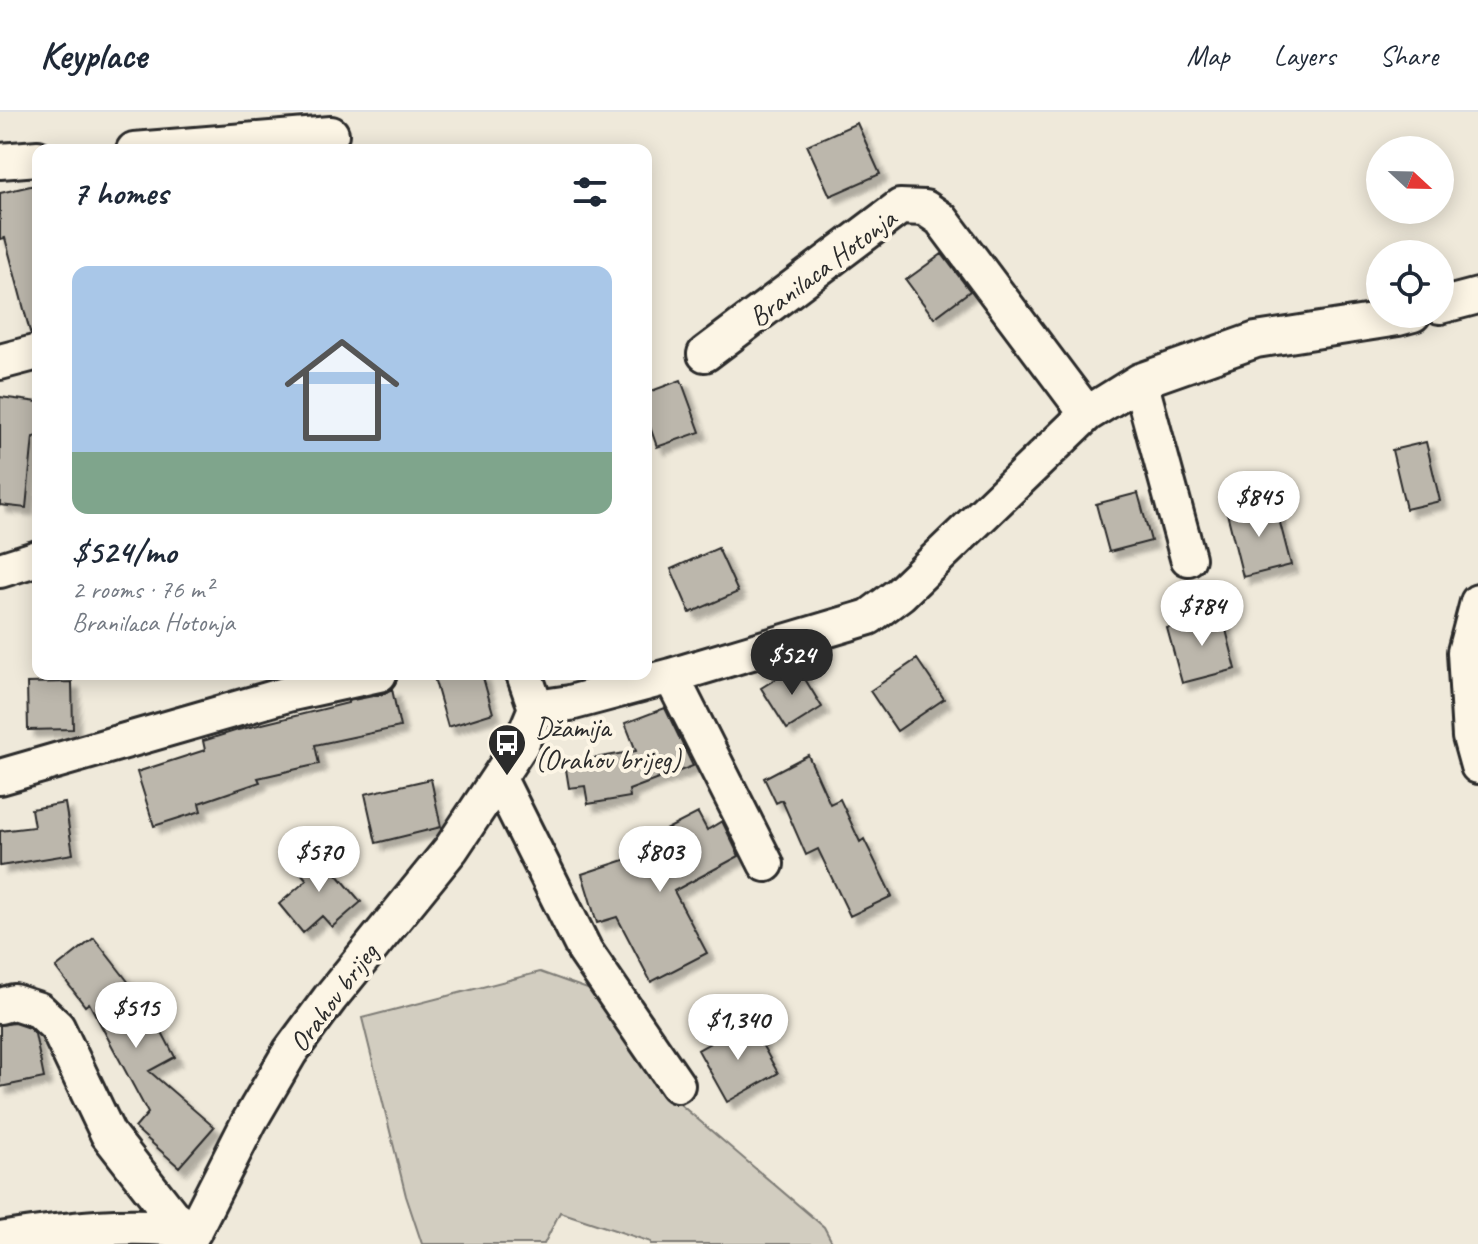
<!DOCTYPE html>
<html lang="en">
<head>
<meta charset="utf-8">
<style>
	:root { --surface:#fff; --page:#f6f6f7; --text:#1f2937; --muted:#747a83; --line:#e0e1e3; --accent:#2b2b2b }
	body { margin:0; font-family:Caveat,sans-serif; background:var(--page); color:var(--text); height:100vh; display:flex; flex-direction:column; font-size:30px; white-space:nowrap }
	* { box-sizing:border-box; margin:0 }
	p { font-size:26px; color:var(--muted) }
	.icon { flex:none; width:44px; height:44px; fill:none; stroke:currentColor; stroke-width:2; stroke-linecap:round; stroke-linejoin:round }
	.map { position:relative; flex:1; overflow:hidden }
	.drawer { position:absolute; left:32px; top:32px; width:620px; height:536px; display:flex; flex-direction:column; background:var(--surface); border-radius:16px; box-shadow:0 4px 20px #0003 }
	.drawer>* { flex:none }
	.needle { width:52px; rotate:112deg }
	.fabs { position:absolute; left:1366px; top:24px; display:grid; gap:16px }
	.fabs a { display:grid; place-items:center; width:88px; height:88px; border-radius:50%; background:var(--surface); box-shadow:0 4px 20px #0003; font-size:40px }
	.price { position:absolute; translate:-50% -68px; padding:0 18px; border-radius:28px; background:#fff; color:#222; font-size:26px; line-height:52px; filter:drop-shadow(0 2px 4px #0008) }
	.price::after { content:''; position:absolute; left:50%; top:48px; width:24px; height:18px; margin-left:-12px; background:inherit; clip-path:polygon(0 0,100% 0,50% 100%) }
	.price.selected { background:var(--accent); color:#fff }
	ul { padding:0; list-style:none }
	li { display:grid; align-content:center; gap:16px; height:424px; padding:0 40px }
	li span { display:grid; place-items:center; height:248px; border-radius:16px; color:#555 }
	li>.icon { margin-inline-start:auto }
	span .icon { width:144px; height:144px; fill:#fffc; stroke-width:1 }
	li b { font-size:34px }
	h2 { display:flex; justify-content:space-between; align-items:center; height:96px; padding:0 40px; font-size:34px }
	header { display:flex; align-items:center; gap:48px; box-sizing:border-box; height:112px; padding:0 40px; background:var(--surface); border-bottom:2px solid var(--line) }
	header strong { font-size:38px }
	nav { display:flex; gap:44px; margin-inline-start:auto; font-size:28px }
	.map>svg:first-child { display:block }
</style>
</head>
<body>
<header>
<strong>Keyplace</strong>
<nav><a>Map</a><a>Layers</a><a>Share</a></nav>
</header>
<div class="map">
<svg width="1478" height="1132" viewBox="0 0 1478 1132">
	<defs>
		<filter id="shadow"><feDropShadow dx="7" dy="7" stdDeviation="2" flood-color="#0004"/></filter>
	</defs>
	<rect width="100%" height="100%" fill="#efe9da"/>
	<filter id="ink" filterUnits="userSpaceOnUse"><feTurbulence type="fractalNoise" baseFrequency=".0125" numOctaves="2"/><feDisplacementMap in="SourceGraphic" scale="16" xChannelSelector="R" yChannelSelector="G"/><feConvolveMatrix kernelMatrix="1 2 1 2 8 2 1 2 1" color-interpolation-filters="sRGB"/></filter>
	<g filter="url(#ink)">
		<path fill="#d2cdc0" stroke="#7e7c76" stroke-width="2" d="M 540,860 L 610,885 L 660,975 L 824,1115 L 833,1132 L 651,1132 L 651,1130 L 560,1100 L 544,1132 L 422,1132 L 406,1084 L 362,906 Z"/>
		<path fill="#bcb7ac" stroke="#2b2b2b" stroke-width="2" filter="url(#shadow)" d="M 857,11 L 880,62 L 830,84 L 807,33 Z
			M 35,73 L 38,85 L 38,219 L 30,220 L 5,126 L 0,127 L 0,81 Z
			M 942,142 L 970,179 L 934,206 L 906,168 Z
			M 681,268 L 700,320 L 657,335 L 646,303 L 646,281 Z
			M 0,285 L 38,290 L 38,324 L 33,325 L 26,396 L 0,393 Z
			M 1426,330 L 1440,389 L 1406,397 L 1392,338 Z
			M 1138,381 L 1151,429 L 1109,440 L 1096,392 Z
			M 1274,388 L 1291,453 L 1243,465 L 1227,401 Z
			M 718,436 L 738,480 L 690,501 L 671,457 Z
			M 1222,502 L 1236,557 L 1182,571 L 1167,516 Z
			M 917,547 L 944,587 L 897,619 L 870,579 Z
			M 797,554 L 822,595 L 787,617 L 761,576 Z
			M 433,562 L 482,562 L 493,601 L 448,615 Z
			M 72,570 L 73,617 L 28,618 L 27,571 Z
			M 392,577 L 400,615 L 315,633 L 319,652 L 258,666 L 260,670 L 199,691 L 201,699 L 154,714 L 137,660 L 205,638 L 203,629 L 238,618 L 348,591 L 348,589 L 383,582 Z
			M 665,596 L 693,654 L 629,678 L 630,685 L 588,692 L 585,674 L 569,676 L 565,651 L 636,639 L 625,611 Z
			M 808,643 L 830,692 L 840,687 L 860,730 L 864,727 L 892,784 L 850,804 L 818,737 L 806,743 L 782,688 L 776,691 L 764,666 Z
			M 431,667 L 441,715 L 376,731 L 365,682 Z
			M 65,691 L 73,742 L 0,754 L 0,719 L 34,715 L 31,697 Z
			M 698,701 L 707,718 L 722,709 L 739,744 L 674,779 L 707,841 L 651,870 L 617,805 L 597,811 L 582,762 L 673,732 L 665,718 Z
			M 313,734 L 361,790 L 332,815 L 322,804 L 303,821 L 279,792 L 307,768 L 293,752 Z
			M 94,826 L 151,899 L 175,945 L 149,959 L 214,1015 L 179,1055 L 135,1016 L 148,1001 L 89,891 L 85,894 L 56,856 Z
			M 749,909 L 778,961 L 727,990 L 698,938 Z
			M 14,911 L 29,916 L 35,922 L 44,966 L 0,975 L 0,913 Z"/>
		<g fill="none" stroke-linecap="round" stroke-linejoin="round">
			<defs>
				<path id="minor" d="M 134,38 L 331,22
					M 0,49 L 38,46
					M 1440,194 L 1478,184
					M 705,242 L 900,95 L 925,96 L 941,107 L 1087,302
					M 0,250 L 38,240
					M 1140,269 L 1188,446
					M 0,458 L 38,446
					M 1478,490 L 1465,540 L 1470,625 L 1478,654
					M 671,564 L 766,752
					M 536,596 L 570,591 L 671,564 L 869,505 L 900,482 L 1087,302 L 1140,269 L 1256,228 L 1398,206 L 1413,202
					M 0,665 L 288,582 L 379,562
					M 499,667 L 585,839 L 677,973
					M 0,894 L 14,890 L 39,898 L 57,915 L 108,1022 L 172,1104 L 194,1119
					M 0,1128 C 63,1118 130,1109 194,1119
					M 187,1132 L 249,1010 L 290,940 L 330,886 L 451,737 L 521,632 L 536,596 L 524,562"/>
			</defs>
			<use href="#minor" stroke="#2b2b2b" stroke-width="40"/>
			<use href="#minor" stroke="#fcf5e5" stroke-width="34"/>
		</g>
	</g>
	<defs>
		<symbol id="bus-pin" viewBox="-11 -11 22 30"><path d="M0 17L-7.5 6A9.5 9.5 0 1 1 7.5 6Z" fill="#2b2b2b" stroke="#fcf5e5"/><path d="M-5-6H5V4H4V6H2V4H-2V6H-4V4H-5ZM-3.5-4V0h7V-4ZM-3.5 1.2v1.5H-2V1.2ZM2 1.2v1.5H3.5V1.2Z" fill="#fff"/></symbol>
	</defs>
	<g fill-rule="evenodd">
		<use href="#bus-pin" x="485" y="609" width="44" height="60"/>
	</g>
	<g text-anchor="middle" stroke-width="8" stroke-linejoin="round" paint-order="stroke">
		<g font-size="28" fill="#2b2b2b" stroke="#fcf5e5">
			<text transform="translate(822 155) rotate(-37)" y="10">Branilaca Hotonja</text>
			<text transform="translate(333 885) rotate(-53)" y="10">Orahov brijeg</text>
		</g>
		<g font-size="28" fill="#2b2b2b" stroke="#fcf5e5" text-anchor="start">
			<text x="535" y="625">Džamija<tspan x="535" dy="32">(Orahov brijeg)</tspan></text>
		</g>
	</g>
</svg>
<div class="fabs">
<a><svg class="needle" viewBox="-14 -14 28 28"><path d="M0-13l5 13h-10z" fill="#e53935"/><path d="M0 13l5-13h-10z" fill="#747a83"/></svg></a>
<a><svg class="icon" aria-label="locate" viewBox="0 0 24 24"><circle cx="12" cy="12" r="6"/><path d="M12 2v4M12 18v4M2 12h4M18 12h4"/></svg></a>
</div>
<b class="price" style="left:1259px;top:427px">$845</b>
<b class="price" style="left:1202px;top:536px">$784</b>
<b class="price selected" style="left:792px;top:585px">$524</b>
<b class="price" style="left:319px;top:782px">$570</b>
<b class="price" style="left:660px;top:782px">$803</b>
<b class="price" style="left:136px;top:938px">$515</b>
<b class="price" style="left:738px;top:950px">$1,340</b>
<section class="drawer">
<h2>7 homes<svg class="icon" aria-label="filters" viewBox="0 0 24 24"><path d="M4 7h16M4 17h16"/><circle cx="9" cy="7" r="2"/><circle cx="15" cy="17" r="2"/></svg></h2>
<ul>
<li><span style="background:linear-gradient(#a9c7e8 75%,#7fa58c 0)"><svg class="icon" aria-label="home" viewBox="0 0 24 24"><path d="M3 11l9-7 9 7M6 9v11h12V9"/></svg></span><div><b>$524/mo</b><p>2 rooms · 76 m²</p><p>Branilaca Hotonja</p></div></li>
</ul>
</section>
</div>
</body>
</html>
